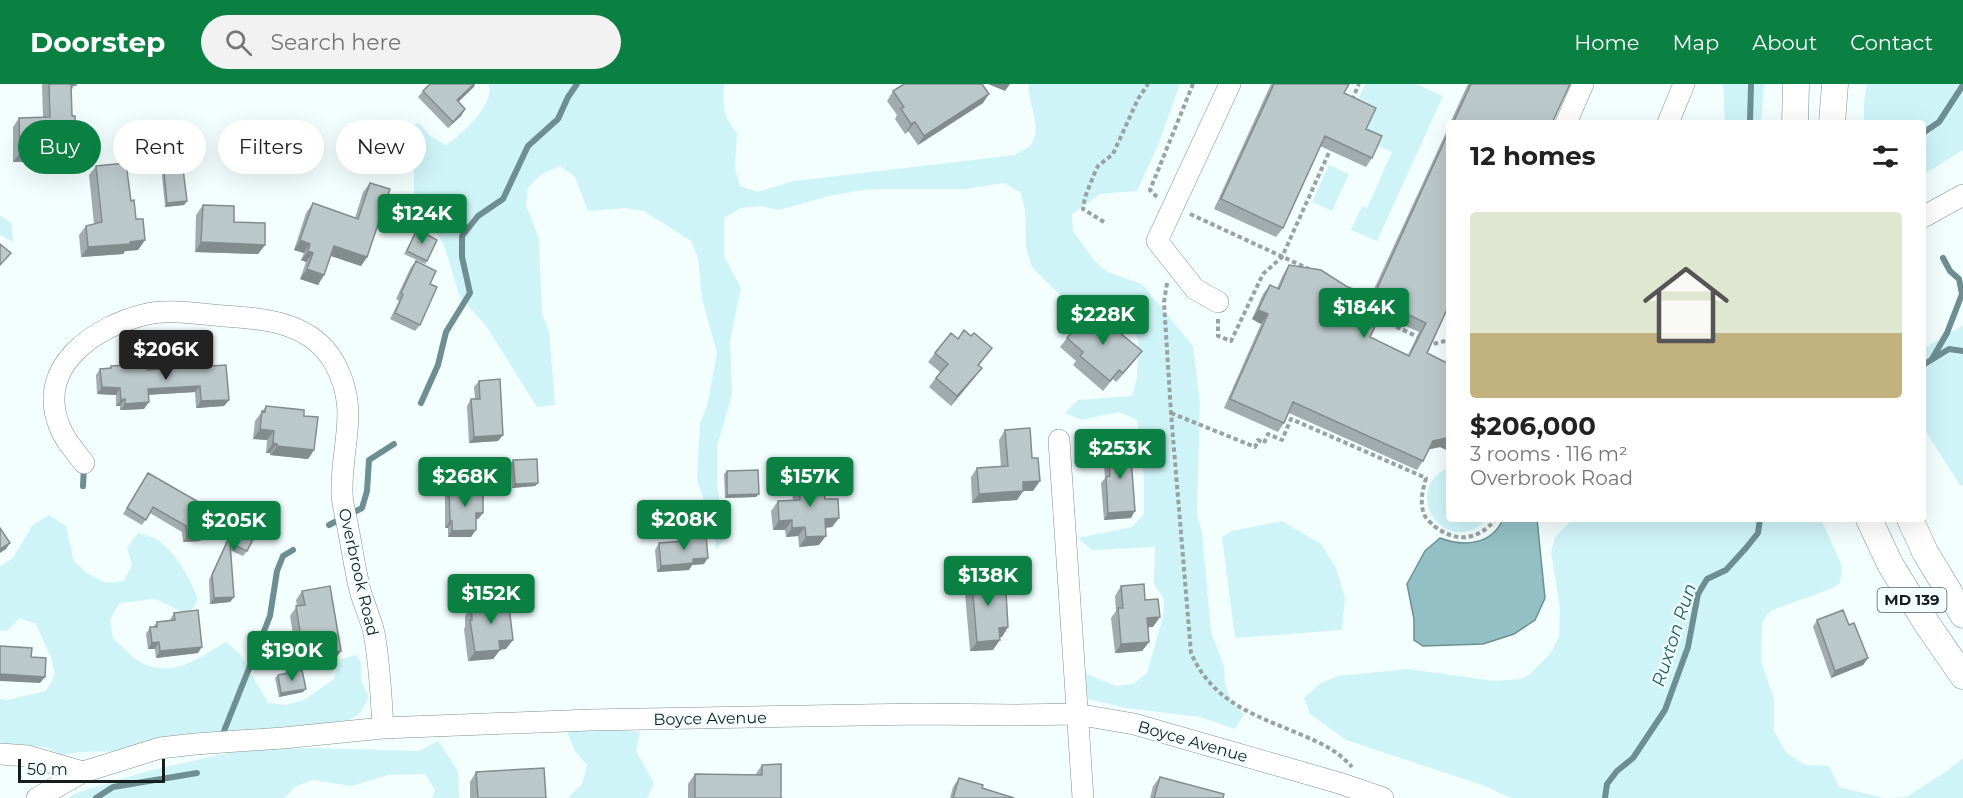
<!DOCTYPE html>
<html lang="en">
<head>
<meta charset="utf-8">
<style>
	:root { --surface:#fff; --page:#f2f2f2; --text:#222; --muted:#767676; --line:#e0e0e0; --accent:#0b8043 }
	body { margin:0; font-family:Montserrat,sans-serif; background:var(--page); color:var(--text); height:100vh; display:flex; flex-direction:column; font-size:22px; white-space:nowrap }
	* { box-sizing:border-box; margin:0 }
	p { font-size:20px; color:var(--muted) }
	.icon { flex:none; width:33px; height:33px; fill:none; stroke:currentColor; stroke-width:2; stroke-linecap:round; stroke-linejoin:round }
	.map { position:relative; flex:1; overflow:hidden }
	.sheet { position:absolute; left:1446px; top:36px; width:480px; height:402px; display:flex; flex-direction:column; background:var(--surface); border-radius:6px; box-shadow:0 6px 24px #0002 }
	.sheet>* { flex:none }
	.guide { position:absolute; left:18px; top:36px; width:570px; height:54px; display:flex; gap:12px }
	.scale { position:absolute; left:18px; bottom:15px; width:147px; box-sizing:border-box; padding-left:6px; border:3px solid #171c1c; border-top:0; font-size:16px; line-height:21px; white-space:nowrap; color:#171c1c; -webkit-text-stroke:4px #f3feff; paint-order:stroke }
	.price { position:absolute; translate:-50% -51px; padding:0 14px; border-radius:6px; background:var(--accent); color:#fff; font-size:20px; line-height:39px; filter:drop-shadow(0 2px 3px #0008) }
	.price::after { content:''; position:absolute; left:50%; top:36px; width:18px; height:14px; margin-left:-9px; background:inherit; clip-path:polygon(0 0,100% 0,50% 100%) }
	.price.active { background:#222; color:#fff }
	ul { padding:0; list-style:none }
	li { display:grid; align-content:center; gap:12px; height:318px; padding:0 24px }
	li+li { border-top:2px solid var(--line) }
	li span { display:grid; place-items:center; height:186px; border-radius:6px; color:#555 }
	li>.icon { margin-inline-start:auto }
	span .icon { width:108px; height:108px; fill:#fffc; stroke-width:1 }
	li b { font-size:26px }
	h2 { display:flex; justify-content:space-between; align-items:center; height:72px; padding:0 24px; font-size:26px }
	.pill { padding:0 21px; border-radius:27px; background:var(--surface); box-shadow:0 6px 24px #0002; font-size:21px; line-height:54px }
	.pill.active { background:var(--accent); color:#fff }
	header { display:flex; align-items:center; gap:36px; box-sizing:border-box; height:84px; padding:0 30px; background:var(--accent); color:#fff }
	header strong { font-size:28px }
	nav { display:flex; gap:33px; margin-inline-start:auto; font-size:21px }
	.search { width:420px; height:54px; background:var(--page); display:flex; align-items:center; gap:15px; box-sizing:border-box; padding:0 21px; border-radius:33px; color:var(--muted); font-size:22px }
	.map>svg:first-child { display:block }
</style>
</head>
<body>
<header>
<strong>Doorstep</strong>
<div class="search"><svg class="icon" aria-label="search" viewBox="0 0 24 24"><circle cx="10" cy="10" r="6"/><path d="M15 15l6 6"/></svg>Search here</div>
<nav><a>Home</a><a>Map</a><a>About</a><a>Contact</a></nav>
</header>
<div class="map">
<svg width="1963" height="714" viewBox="0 0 1963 714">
	<rect width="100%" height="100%" fill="#f3feff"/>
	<path fill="#cff4f8" d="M 488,0 L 724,0 C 723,23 722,31 737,49 L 735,85 L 740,102 L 757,108 L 794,97 L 1015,71 C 1019,68 1027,65 1031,61 C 1043,42 1027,20 1029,0 L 1180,0 L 1159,59 L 1137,107 L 1100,110 L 1072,130 L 1073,147 L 1094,176 L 1107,188 L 1142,200 L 1193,262 L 1200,319 L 1197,430 L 1202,449 L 1211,548 L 1224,582 L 1225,600 L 1231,616 L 1244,630 L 1235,645 L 1200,633 L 1125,624 L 1088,615 L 1082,588 L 1116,602 L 1133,600 L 1147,589 L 1163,533 L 1164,515 L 1154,500 L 1155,463 L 1092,466 L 1078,454 L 1132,443 L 1144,430 L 1144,392 L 1137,336 L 1119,328 L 1082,336 L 1065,329 L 1078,316 L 1132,312 L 1137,294 L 1138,256 L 1132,239 L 1118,228 L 1099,225 L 1083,216 L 1065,216 L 1032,183 L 1026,164 L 1025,127 L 1021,109 L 1004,99 L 966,105 L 871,105 L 833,111 L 779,126 L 760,122 L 741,124 L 724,134 L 724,172 L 741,204 L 730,257 L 732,311 L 717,363 L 717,399 L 725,454 L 716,466 L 714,448 L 697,395 L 700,339 L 707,322 L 717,269 L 702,215 L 698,174 L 691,157 L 644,127 L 625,124 L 588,127 L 575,93 L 560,82 L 542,90 L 528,103 L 526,121 L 539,155 L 542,229 L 549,248 L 555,321 L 537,323 L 486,242 L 460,213 L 444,161 L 414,112 L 414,88 L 401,62 L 401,44 L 419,39 L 430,52 L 446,61 C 461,51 497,20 488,0 Z
		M 1365,0 L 1416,0 L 1443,12 L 1377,157 L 1351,146 L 1362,122 L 1367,124 L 1392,68 L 1362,55 L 1372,33 L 1354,25 Z
		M 1723,0 L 1764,0 L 1761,39 L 1725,39 Z
		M 1867,0 L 1963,0 L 1963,66 L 1923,91 L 1923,39 L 1864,39 L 1864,19 Z
		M 1329,81 L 1349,90 L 1332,127 L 1312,118 Z
		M 0,131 L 12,140 L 13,158 L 0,151 Z
		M 1963,241 L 1963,402 L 1960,401 L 1923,343 L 1923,270 L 1925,264 Z
		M 1449,383 L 1449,435 L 1487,435 C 1448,477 1397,408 1449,383 Z
		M 49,431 L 66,442 L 74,477 L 88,490 L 106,499 L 124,497 L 132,481 L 127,464 L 138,449 C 144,451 151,452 156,455 C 176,468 190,494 198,515 L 189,531 L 155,515 L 120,519 L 110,535 L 113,554 C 122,562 131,573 142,579 C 174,595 199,573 226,558 L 240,570 L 268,619 L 286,621 L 304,616 L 334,595 L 339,576 L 356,571 L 361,578 L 361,597 L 369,613 L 360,629 L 345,639 L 237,652 L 200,649 L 164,657 L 129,667 L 80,668 L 61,671 L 46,663 L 0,660 L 0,615 L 7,616 L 46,607 L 55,591 L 51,574 L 36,540 L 20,534 L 7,547 L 0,547 L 0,482 L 13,474 L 32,442 Z
		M 1573,435 L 1821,435 L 1842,482 L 1840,499 L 1833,504 L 1770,527 L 1762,539 L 1761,577 L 1774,615 L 1774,647 L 1786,668 L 1805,681 L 1829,682 L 1839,703 L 1884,714 L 1511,714 L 1482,701 L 1346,656 L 1310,630 L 1304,614 L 1321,599 L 1338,592 L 1408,585 L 1494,597 L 1521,595 L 1529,591 L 1551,569 L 1559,553 L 1560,524 L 1551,468 L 1555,453 Z
		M 1282,437 L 1321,460 L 1336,484 L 1345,514 L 1342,546 L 1235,554 L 1222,453 L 1232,447 Z
		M 604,644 L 640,648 L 636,667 L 654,699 L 647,714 L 568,714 L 582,700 L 587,681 L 575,667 L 567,648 Z
		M 438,657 L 458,687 L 459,714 L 432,714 L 435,706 L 425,690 L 388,691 L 351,702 L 313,696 L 296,702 L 284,714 L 68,714 L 76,709 L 148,687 L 237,667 L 310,664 L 419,667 Z
		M 1963,674 L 1963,714 L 1888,714 L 1906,713 L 1944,689 Z"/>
	<path fill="#93c0c4" stroke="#6e8f92" stroke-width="1.5" d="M 1503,435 L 1537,435 L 1545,514 L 1535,536 L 1514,550 L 1483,560 L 1423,562 L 1414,556 L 1414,535 L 1407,500 L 1425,467 L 1440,454 C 1464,463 1492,461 1503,435 Z"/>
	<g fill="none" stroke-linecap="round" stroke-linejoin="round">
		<path stroke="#6e8f92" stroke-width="6" d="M 1750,39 L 1751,0
			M 1923,49 L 1939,38 L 1963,1
			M 1932,275 L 1947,249 L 1962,210 L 1959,195 L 1950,187 L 1943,174
			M 1923,281 L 1949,265 L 1963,267
			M 421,319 L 438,281 L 446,248 L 470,209 L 462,173 L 462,152 L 478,132 L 503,115 L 528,62 L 558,35 L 568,13 L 577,0
			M 83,402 L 84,382
			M 329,441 L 362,424 L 367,407 L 369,376 L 394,360
			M 224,647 L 270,532 L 277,487 L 283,472 L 293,466
			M 96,714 L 113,703 L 197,689
			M 1605,714 L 1607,700 L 1617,687 L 1633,674 L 1665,626 L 1688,563 L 1698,510 L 1707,495 L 1726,486 L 1746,464 L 1758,449 L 1760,435"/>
		<defs>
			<path id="minor" d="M 1566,39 L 1583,0
				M 1668,39 L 1684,0
				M 1923,133 L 1963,111
				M 1218,218 L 1195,205 L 1157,157 L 1230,0
				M 1059,356 L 1083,714
				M 84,379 C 75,367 64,356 59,341 C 36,281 96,242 147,230 C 172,225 199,230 224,232 C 266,235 312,238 335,280 C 360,326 341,360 342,408 C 342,420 346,432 348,444 C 352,464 355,486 360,506 C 364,521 371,535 374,549 C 380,581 381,612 383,644
				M 0,670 L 28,672 L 83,688
				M 37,714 L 83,688 L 160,664 L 195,660 L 283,654 L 383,644 L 591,636 L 919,630 L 1016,631 L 1076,630 L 1134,640 L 1339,699 L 1383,714"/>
			<path id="major" d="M 1795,39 L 1796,0
				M 1832,39 L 1835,0
				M 1869,435 L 1890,480 L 1925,537 L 1963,592
				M 1910,435 L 1925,468 L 1963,531"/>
		</defs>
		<use href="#minor" stroke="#849192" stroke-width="22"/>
		<use href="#major" stroke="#849192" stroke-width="27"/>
		<path stroke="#99a2a3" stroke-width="4" stroke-dasharray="4.5 3" stroke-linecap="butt" d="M 1352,16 L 1359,0
			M 1157,113 L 1150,106 L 1193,0
			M 1190,130 L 1309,185
			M 1104,138 L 1083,125 L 1085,113 L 1095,88 L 1098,82 L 1113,70 L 1138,15 L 1148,0
			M 1167,199 L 1164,218 L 1171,329 L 1191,569 C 1213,619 1255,631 1302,651 C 1321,659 1338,667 1352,683
			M 1348,204 L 1368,213 L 1365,219
			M 1376,233 L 1420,254
			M 1218,235 L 1218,252 L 1231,257 L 1263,190 L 1282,173 L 1331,64
			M 1427,257 L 1433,260 L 1449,256
			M 1171,329 L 1255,363 L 1258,356 L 1264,359 L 1268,350 L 1282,356 L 1291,335 L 1426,394 C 1423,405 1420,416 1423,427 C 1424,433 1430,438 1434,442 C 1457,459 1477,457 1496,435"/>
		<use href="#minor" stroke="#fff" stroke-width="21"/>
		<use href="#major" stroke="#fff" stroke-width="26"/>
	</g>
	<path fill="#a1acae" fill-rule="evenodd" d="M 42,0 L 75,0 L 71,7 L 69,64 L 40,64 L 34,78 L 13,78 L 13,43 L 19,34 L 43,33 Z
		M 475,0 L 458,18 L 465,25 L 461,32 L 448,44 L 418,13 L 423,7 Z
		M 1271,0 L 1349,0 L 1344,9 L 1366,45 L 1372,74 L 1366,83 L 1320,62 L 1283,144 L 1276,153 L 1214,125 Z
		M 1468,0 L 1570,0 L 1552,39 L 1450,39 Z
		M 893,7 L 983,19 L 918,61 L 908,47 L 905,50 L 895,35 L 897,31 L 887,17 Z
		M 1449,42 L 1449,221 L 1427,269 L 1449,280 L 1449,367 L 1440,363 L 1429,365 L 1423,377 L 1417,386 L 1289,329 L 1284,339 L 1278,348 L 1224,324 L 1261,240 L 1252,235 L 1263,210 L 1270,201 L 1277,204 L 1283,191 L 1289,181 L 1369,216 ZM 1381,231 L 1419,248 L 1408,271 L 1370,253 Z
		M 96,82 L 131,117 L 136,135 L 145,156 L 138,166 L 125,167 L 123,170 L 81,173 L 79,151 L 86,142 L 94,140 L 89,91 Z
		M 164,88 L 187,117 L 184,121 L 165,123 L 162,91 Z
		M 370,99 L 367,173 L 361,182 L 331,172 L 318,201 L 300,195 L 306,178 L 301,176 L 304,169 L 294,166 L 306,129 L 313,119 L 355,134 L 363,108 Z
		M 203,121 L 234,138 L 265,161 L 258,170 L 195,168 L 196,131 Z
		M 417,145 L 427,177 L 425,180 L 404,170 Z
		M 416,177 L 430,200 L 420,241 L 415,247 L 390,235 L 399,217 L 396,215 L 411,183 Z
		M 971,252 L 992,264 L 979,281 L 975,293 L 951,322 L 929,303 L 940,288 L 928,278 L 935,269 Z
		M 1067,254 L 1135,276 L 1116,298 L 1113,295 L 1103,307 L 1073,281 L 1076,277 L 1060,263 Z
		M 226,281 L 229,316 L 224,322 L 196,324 L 195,308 L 148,311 L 144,325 L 120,326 L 120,322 L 116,322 L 116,311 L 97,310 L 96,291 L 100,285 L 109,284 L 111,282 L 147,286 Z
		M 479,297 L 503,351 L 498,357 L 469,359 L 467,322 L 471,315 L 475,315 L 474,303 Z
		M 266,322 L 304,332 L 314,366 L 308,375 L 270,371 L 270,369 L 266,369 L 267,356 L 253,355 L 255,337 Z
		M 1005,346 L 1033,407 L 1023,407 L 1017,416 L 972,419 L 971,393 L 977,384 L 1001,383 L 999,356 Z
		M 1107,363 L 1131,434 L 1104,436 L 1101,399 L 1105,394 L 1103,369 Z
		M 513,376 L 538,399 L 535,402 L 512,404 L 511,379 Z
		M 727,387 L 756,413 L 725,414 L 724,390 Z
		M 148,389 L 204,451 L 200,457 L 183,458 L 182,448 L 150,429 L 142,441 L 123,430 Z
		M 798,396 L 825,415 L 839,434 L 832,443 L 825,444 L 819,461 L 799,463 L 798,452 L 786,453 L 785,446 L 773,446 L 771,427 L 778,417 L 793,417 L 792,405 Z
		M 449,404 L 483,429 L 478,435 L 476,435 L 471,453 L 448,453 L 448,444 L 445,444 L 445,411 Z
		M 243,423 L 247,467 L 243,472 L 230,466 L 234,513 L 230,518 L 210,520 L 209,496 L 240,428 Z
		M 685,453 L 704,480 L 692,481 L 689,486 L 657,488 L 655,466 L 659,459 L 681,458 Z
		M 971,488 L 994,508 L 1008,543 L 1002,553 L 1000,553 L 993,566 L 970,567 L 964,498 Z
		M 1121,502 L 1145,516 L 1153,543 L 1147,543 L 1149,558 L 1142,567 L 1115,569 L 1111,534 L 1116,527 L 1115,512 Z
		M 302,507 L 341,567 L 334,576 L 298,582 L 290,532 L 297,522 L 296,516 Z
		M 489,516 L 506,565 L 500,566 L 493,575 L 468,577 L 464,545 L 465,543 L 465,532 L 471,522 L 485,521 Z
		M 174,529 L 198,569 L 156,574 L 155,565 L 148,565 L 146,550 L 150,543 L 153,543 L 157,538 L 170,536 Z
		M 1817,536 L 1849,541 L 1868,574 L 1863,581 L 1831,594 L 1813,543 Z
		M 278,591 L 303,608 L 279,613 L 275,594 Z
		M 762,681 L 781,714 L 688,714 L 688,700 L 695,690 L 755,691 Z
		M 476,688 L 546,714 L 470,714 L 470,698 Z
		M 1160,693 L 1223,714 L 1150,714 L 1153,702 Z
		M 959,694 L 982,704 L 1014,714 L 950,714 L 953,703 Z"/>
	<path fill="#838c8d" d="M 474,0 L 475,0 L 474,3 L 453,23 L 457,16 Z
		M 988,0 L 1010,0 L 1005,7 Z
		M 989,10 L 983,19 L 918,61 L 924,52 Z
		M 465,25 L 461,32 L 448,44 L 453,38 Z
		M 915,38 L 908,47 L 905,50 L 911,40 Z
		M 76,54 L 69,64 L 33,65 L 40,55 Z
		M 20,69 L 40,69 L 34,78 L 13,78 Z
		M 187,117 L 184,121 L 165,123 L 167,119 Z
		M 145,156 L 138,166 L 125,167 L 123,170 L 81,173 L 88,163 Z
		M 300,156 L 310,160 L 304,169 L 294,166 Z
		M 201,158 L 265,161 L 258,170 L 195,168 Z
		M 334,162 L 367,173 L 361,182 L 328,171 Z
		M 308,167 L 313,169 L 306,178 L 301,176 Z
		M 307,185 L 324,191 L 318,201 L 300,195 Z
		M 1258,226 L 1268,230 L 1261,240 L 1252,235 Z
		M 1142,267 L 1135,276 L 1116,298 L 1123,289 Z
		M 982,284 L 975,293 L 951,322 L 957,312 Z
		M 200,302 L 195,308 L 143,311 L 148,305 Z
		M 102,303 L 120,304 L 116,311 L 97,310 Z
		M 125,315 L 120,322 L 116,322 L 121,316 Z
		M 229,316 L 224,322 L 196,324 L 201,317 Z
		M 149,318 L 144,325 L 120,326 L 125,320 Z
		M 260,345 L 274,347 L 267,356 L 253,355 Z
		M 503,351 L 498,357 L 469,359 L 474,353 Z
		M 1446,354 L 1449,355 L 1449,367 L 1440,363 L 1426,366 L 1433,357 Z
		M 273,359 L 277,360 L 270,369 L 266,369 Z
		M 277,362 L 314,366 L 308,375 L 270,371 Z
		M 1040,397 L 1033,407 L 1023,407 L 1017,416 L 972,419 L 979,410 L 1023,398 Z
		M 538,399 L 535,402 L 512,404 L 515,400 Z
		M 759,410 L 756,413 L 725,414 L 727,411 Z
		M 1135,427 L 1131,434 L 1104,436 L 1108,429 Z
		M 476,429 L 483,429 L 478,435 L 471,435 Z
		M 839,434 L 832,443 L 818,444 L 825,435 Z
		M 792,436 L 785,446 L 773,446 L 779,437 Z
		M 450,437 L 452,437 L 448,444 L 445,444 Z
		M 805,443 L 798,452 L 786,453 L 792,444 Z
		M 476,446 L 471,453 L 448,453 L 452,447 Z
		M 204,451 L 200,457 L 183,458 L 187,452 Z
		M 826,452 L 819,461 L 799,463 L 806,453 Z
		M 10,459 L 6,465 L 0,469 L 0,465 Z
		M 708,474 L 704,480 L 692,481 L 689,486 L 657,488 L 661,482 L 693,475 Z
		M 234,513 L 230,518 L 210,520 L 214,514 Z
		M 1160,533 L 1153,543 L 1140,544 L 1147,534 Z
		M 1008,543 L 1002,553 L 993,553 L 999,544 Z
		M 513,556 L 506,565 L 493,566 L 499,557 Z
		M 1000,556 L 993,566 L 970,567 L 977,558 Z
		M 159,558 L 155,565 L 148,565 L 152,559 Z
		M 1149,558 L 1142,567 L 1115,569 L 1121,560 Z
		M 202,563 L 198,569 L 156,574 L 160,567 Z
		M 500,566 L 493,575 L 468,577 L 475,568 Z
		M 341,567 L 334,576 L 298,582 L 304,573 Z
		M 1868,574 L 1863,581 L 1831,594 L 1835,587 Z
		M 0,590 L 45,593 L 40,599 L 0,597 Z
		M 306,605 L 303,608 L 279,613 L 281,609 Z"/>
	<path fill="#bbc8ca" stroke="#838c8d" stroke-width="1.5" fill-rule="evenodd" d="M 49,0 L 75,0 L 76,1 L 71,1 L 72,32 L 75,32 L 76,54 L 40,55 L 40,69 L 20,69 L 19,34 L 50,33 Z
		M 430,0 L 474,0 L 457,16 L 465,25 L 453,38 L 423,7 Z
		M 904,0 L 982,0 L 989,10 L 924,52 L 915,38 L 911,40 L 901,25 L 904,23 L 893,7 Z
		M 1274,0 L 1349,0 L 1344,9 L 1376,24 L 1366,45 L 1382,52 L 1372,74 L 1325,52 L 1283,144 L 1221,115 Z
		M 1471,0 L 1570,0 L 1552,39 L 1453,39 Z
		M 1449,47 L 1449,221 L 1427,269 L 1449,280 L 1449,355 L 1446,354 L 1433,357 L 1423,377 L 1293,318 L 1284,339 L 1230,315 L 1268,230 L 1258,226 L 1270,201 L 1279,205 L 1289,181 L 1321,186 L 1371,218 ZM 1386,220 L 1426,239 L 1409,272 L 1370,253 Z
		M 126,79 L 131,117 L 134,116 L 136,135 L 143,135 L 145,156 L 130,158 L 130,160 L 88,163 L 86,142 L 102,138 L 96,82 Z
		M 183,85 L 187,117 L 167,119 L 164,88 Z
		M 370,99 L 390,105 L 367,173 L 334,162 L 324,191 L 307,185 L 313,169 L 308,167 L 310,160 L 300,156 L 313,119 L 358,135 Z
		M 203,121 L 234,122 L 234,138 L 265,139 L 265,161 L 201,158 Z
		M 417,145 L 437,156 L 427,177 L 407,167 Z
		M 0,160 L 11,169 L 0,181 Z
		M 416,177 L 436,187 L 430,200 L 437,203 L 420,241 L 395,229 L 403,210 L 401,209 Z
		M 1091,225 L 1142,267 L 1123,289 L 1119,286 L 1110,297 L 1080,272 L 1083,268 L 1067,254 Z
		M 964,246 L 971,252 L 974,249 L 992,264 L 978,281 L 982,284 L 957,312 L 936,294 L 948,280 L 935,269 L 951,249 L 958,255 Z
		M 146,280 L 147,286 L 226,281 L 229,316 L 201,317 L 200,302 L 148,305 L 149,318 L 125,320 L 125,315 L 121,316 L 120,304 L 102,303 L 100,285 L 111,284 L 111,282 Z
		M 500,295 L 503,351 L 474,353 L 471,315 L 480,315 L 479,297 Z
		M 266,322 L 304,326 L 304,332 L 318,333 L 314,366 L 277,362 L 277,360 L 273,359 L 274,347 L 260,345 L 262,327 L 265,328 Z
		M 1030,344 L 1032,374 L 1038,374 L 1040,397 L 1023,398 L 1023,407 L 979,410 L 977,384 L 1008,382 L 1005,346 Z
		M 1130,361 L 1135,427 L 1108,429 L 1106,393 L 1110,392 L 1107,363 Z
		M 537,375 L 538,399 L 515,400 L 513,376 Z
		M 758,386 L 759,410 L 727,411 L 727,387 Z
		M 148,389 L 202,420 L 204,451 L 187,452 L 186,442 L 153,423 L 146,436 L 127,424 Z
		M 824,393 L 825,415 L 838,415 L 839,434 L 825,435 L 826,452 L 806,453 L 805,443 L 792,444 L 792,436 L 779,437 L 778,417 L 800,416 L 798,396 Z
		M 449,404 L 483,404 L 483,429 L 476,429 L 476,446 L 452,447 L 452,437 L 450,437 Z
		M 243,423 L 262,432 L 258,441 L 260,442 L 247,467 L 230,459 L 234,513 L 214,514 L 212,491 Z
		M 0,444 L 10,459 L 0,465 Z
		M 706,451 L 708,474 L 693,475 L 693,479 L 661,482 L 659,459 L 685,457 L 685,453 Z
		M 993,487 L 994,508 L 1006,508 L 1008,543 L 999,544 L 1000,556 L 977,558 L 971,488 Z
		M 1144,500 L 1145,516 L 1158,515 L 1160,533 L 1147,534 L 1149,558 L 1121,560 L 1118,524 L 1123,524 L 1121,502 Z
		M 330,502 L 341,567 L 304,573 L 296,522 L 305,521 L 302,507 Z
		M 508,514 L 513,556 L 499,557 L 500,566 L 475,568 L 470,536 L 472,536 L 471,522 L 490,521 L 489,516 Z
		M 198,526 L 202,563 L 160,567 L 159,558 L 152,559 L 150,543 L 157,543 L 157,538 L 175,536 L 174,529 Z
		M 1843,526 L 1849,541 L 1854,539 L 1868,574 L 1835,587 L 1817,536 Z
		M 0,562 L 32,564 L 31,573 L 46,574 L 45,593 L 0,590 Z
		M 302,586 L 306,605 L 281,609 L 278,591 Z
		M 781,680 L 781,714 L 695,714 L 695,690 L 762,691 L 762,681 Z
		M 544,684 L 546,714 L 478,714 L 476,688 Z
		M 1160,693 L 1224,710 L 1223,714 L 1154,714 Z
		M 959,694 L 983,701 L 982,704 L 1014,714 L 953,714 Z"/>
	<g text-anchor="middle" stroke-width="4.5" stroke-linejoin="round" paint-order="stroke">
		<rect fill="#f3feff" stroke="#596060" stroke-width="1.5" x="1877.5" y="504" width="69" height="24" rx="4.5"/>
		<g font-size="15" font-weight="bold" fill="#171c1c">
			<text x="1912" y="521">MD 139</text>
		</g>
		<g font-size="16" fill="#171c1c" stroke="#f3feff">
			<text transform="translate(359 488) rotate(77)" y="6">Overbrook Road</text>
			<text transform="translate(710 634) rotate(-1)" y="6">Boyce Avenue</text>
			<text transform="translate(1193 657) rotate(16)" y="6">Boyce Avenue</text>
		</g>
		<g font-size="18" font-style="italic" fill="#1e5d62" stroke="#f3feff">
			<text transform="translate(1674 551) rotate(-72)" y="6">Ruxton Run</text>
		</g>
	</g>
</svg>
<div class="scale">50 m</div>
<b class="price" style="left:422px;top:161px">$124K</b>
<b class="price" style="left:1364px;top:255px">$184K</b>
<b class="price" style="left:1103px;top:262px">$228K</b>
<b class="price active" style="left:166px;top:297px">$206K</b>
<b class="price" style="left:1120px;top:396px">$253K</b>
<b class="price" style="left:465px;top:424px">$268K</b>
<b class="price" style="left:810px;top:424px">$157K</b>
<b class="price" style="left:684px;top:467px">$208K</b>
<b class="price" style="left:234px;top:468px">$205K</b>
<b class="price" style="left:988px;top:523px">$138K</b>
<b class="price" style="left:491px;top:541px">$152K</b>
<b class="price" style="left:292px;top:598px">$190K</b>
<div class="guide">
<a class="pill active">Buy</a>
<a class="pill">Rent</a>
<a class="pill">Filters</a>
<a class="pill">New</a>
</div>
<section class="sheet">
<h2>12 homes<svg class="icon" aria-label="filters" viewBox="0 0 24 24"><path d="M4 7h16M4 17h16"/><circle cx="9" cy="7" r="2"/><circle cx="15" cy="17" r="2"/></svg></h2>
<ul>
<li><span style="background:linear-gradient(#dfe7d0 65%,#c2b280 0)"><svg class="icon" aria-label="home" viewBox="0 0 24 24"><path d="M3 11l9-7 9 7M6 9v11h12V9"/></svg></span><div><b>$206,000</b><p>3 rooms · 116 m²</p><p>Overbrook Road</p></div></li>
</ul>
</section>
</div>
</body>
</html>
